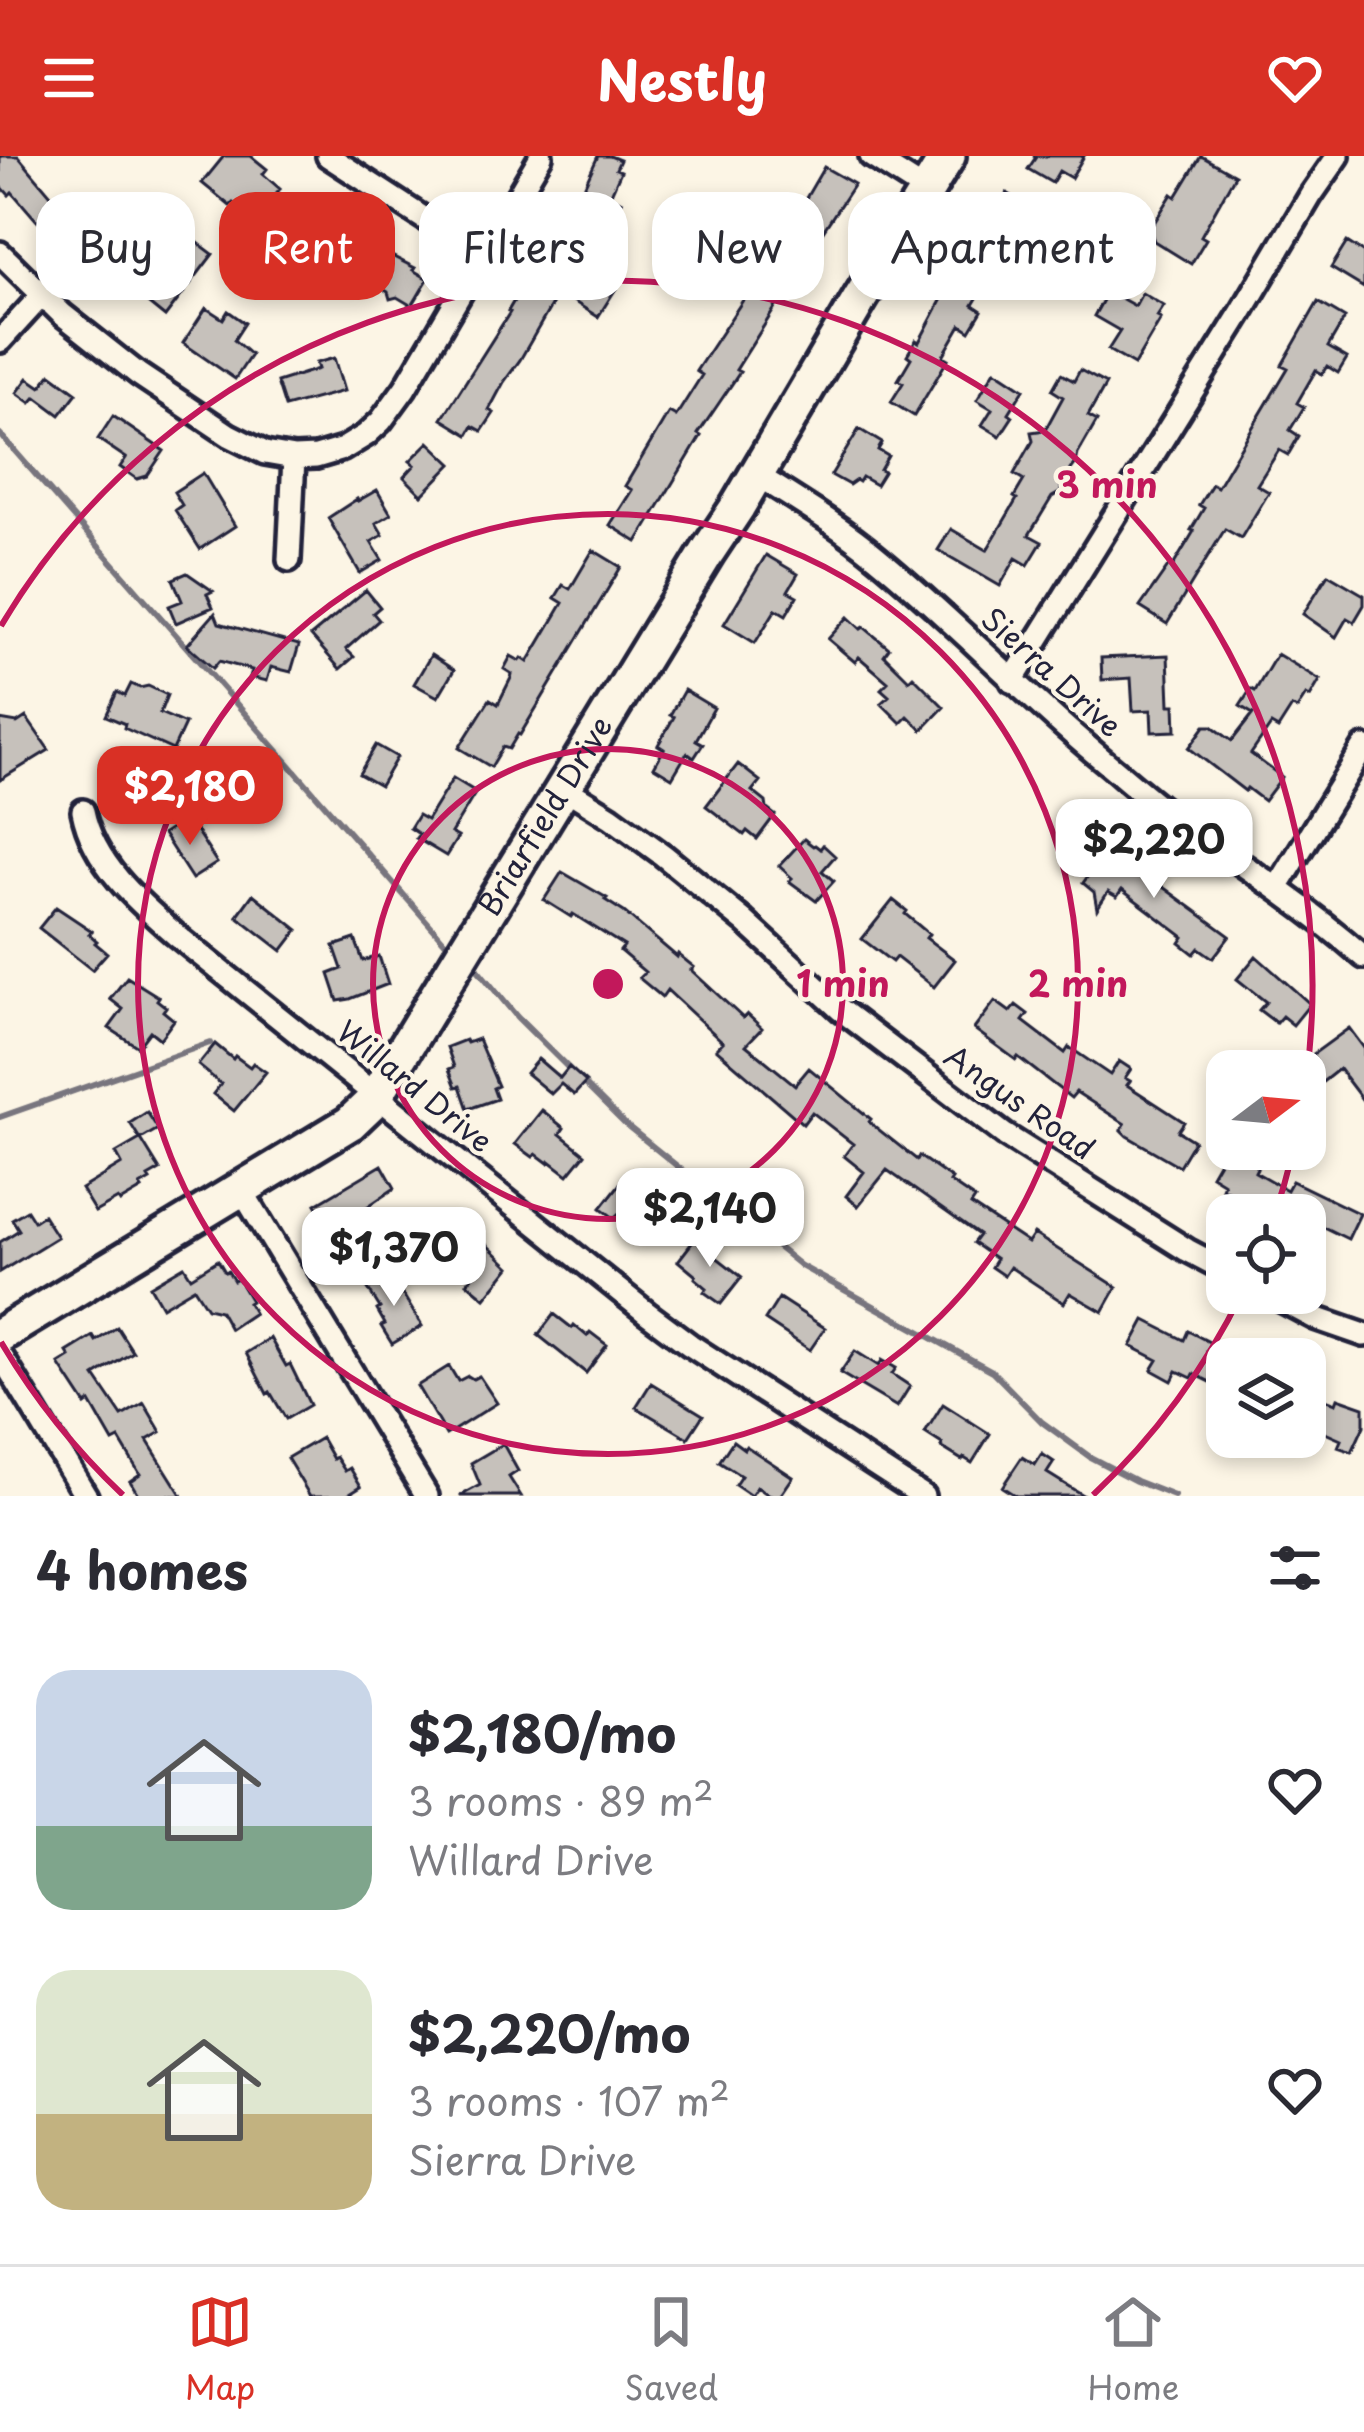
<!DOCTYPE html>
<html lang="en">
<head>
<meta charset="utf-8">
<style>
	:root { --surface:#fff; --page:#f7f7f7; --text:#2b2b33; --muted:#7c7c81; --line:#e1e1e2; --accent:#d93025 }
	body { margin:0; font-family:"Playpen Sans",sans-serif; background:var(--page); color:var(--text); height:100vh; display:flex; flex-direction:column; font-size:45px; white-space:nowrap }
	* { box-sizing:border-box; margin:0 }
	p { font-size:39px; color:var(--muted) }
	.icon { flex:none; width:66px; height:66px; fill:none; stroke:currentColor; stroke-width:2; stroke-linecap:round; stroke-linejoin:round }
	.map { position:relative; height:1340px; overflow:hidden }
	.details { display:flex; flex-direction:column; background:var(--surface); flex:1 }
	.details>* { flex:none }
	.banner { position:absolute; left:36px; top:36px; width:1293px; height:108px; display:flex; gap:24px }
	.needle { width:78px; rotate:74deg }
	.controls { position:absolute; left:1206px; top:894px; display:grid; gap:24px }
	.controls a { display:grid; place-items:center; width:120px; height:120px; border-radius:24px; background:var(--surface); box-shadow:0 6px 18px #0003; font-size:60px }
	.price { position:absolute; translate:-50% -102px; padding:0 27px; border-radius:24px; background:#fff; color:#222; font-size:39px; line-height:78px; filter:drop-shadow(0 3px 6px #0008) }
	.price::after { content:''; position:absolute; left:50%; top:72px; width:36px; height:27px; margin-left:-18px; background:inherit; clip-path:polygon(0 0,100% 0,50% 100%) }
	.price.selected { background:var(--accent); color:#fff }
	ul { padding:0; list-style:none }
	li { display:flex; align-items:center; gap:36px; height:300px; padding:0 36px }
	li span { display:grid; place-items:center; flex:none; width:336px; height:240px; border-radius:36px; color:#555 }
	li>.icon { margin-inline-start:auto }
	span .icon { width:144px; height:144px; fill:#fffc; stroke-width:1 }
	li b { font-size:51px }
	h2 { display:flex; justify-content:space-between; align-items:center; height:144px; padding:0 36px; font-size:51px }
	.pill { padding:0 42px; border-radius:36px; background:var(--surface); box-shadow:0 6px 18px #0003; font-size:42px; line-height:108px }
	.pill.selected { background:var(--accent); color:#fff }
	header { display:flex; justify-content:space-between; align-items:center; height:156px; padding:0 36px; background:var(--accent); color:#fff; font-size:54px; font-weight:700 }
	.menu { display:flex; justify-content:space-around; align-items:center; height:168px; border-top:3px solid var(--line); background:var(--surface); font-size:33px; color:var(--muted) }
	.menu a { display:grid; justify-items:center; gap:6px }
	.menu .selected { color:var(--accent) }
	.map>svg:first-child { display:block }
</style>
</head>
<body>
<header><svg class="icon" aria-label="menu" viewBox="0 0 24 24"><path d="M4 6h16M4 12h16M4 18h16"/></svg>Nestly<svg class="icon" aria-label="heart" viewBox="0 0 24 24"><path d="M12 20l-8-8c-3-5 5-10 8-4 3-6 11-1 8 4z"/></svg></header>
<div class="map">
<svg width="1364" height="1340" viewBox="0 0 1364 1340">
	<rect width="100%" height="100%" fill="#fcf5e5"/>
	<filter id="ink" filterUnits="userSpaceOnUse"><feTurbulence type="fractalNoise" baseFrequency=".00833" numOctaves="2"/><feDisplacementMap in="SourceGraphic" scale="24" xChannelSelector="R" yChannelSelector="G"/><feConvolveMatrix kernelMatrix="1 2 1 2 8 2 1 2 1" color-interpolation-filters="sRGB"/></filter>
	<g filter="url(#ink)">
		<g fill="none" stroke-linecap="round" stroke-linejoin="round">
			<path stroke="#78757e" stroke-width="6" d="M 0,278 L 452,794
				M 475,810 L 517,861 L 625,968 L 801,1110 L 992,1215 L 1042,1266 L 1090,1301 L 1136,1325 L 1174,1340
				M 0,961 L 210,887"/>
		</g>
		<path fill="#c6c1bb" stroke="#22223b" stroke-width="3" d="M 0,0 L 18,0 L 56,45 L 58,42 L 79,61 L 86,53 L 97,64 L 90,72 L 129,108 L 166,57 L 187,74 L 185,77 L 213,98 L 165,161 L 97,106 L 93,111 L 79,98 L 77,100 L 37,65 L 12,36 L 9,39 L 0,29 Z
			M 224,0 L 251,0 L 267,13 L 263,18 L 280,33 L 277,36 L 309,58 L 307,61 L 332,77 L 334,74 L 372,99 L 376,92 L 415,112 L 413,114 L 428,123 L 412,150 L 397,141 L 390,143 L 388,136 L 340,107 L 334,115 L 256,62 L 254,64 L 233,47 L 230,50 L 202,27 Z
			M 598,0 L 610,0 L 620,4 L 616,13 L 621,15 L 610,40 L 622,46 L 616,60 L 578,44 Z
			M 1033,0 L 1084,0 L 1071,22 L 1059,15 L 1052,27 L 1028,13 L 1036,1 Z
			M 1201,0 L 1235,19 L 1201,80 L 1206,83 L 1191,108 L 1154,85 L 1148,69 L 1154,67 L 1172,38 L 1176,41 Z
			M 824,11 L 854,28 L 817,84 L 813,82 L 779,140 L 782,141 L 736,214 L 740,216 L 698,278 L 701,280 L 637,386 L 610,369 L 632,334 L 625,330 L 669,256 L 676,260 L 702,219 L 696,215 L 745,141 L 733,134 L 741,121 L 750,126 L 776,82 L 781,85 Z
			M 1007,37 L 1041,57 L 1008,113 L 998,107 L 973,149 L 982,155 L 970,175 L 961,169 L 943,200 L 948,203 L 914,260 L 891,246 L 903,227 L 898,224 L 911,202 L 907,199 L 916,184 L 919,186 L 952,124 L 955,126 L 962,114 L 973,120 L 995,83 L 992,81 L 1005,59 L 997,54 Z
			M 567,65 L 600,84 L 590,102 L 622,123 L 598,161 L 559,136 L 520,204 L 504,226 L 489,254 L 494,257 L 482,275 L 473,270 L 468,279 L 442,263 L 510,156 L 508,155 L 551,82 L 555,84 Z
			M 1347,86 L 1364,97 L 1364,132 L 1331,112 Z
			M 1108,135 L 1135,150 L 1142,137 L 1164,150 L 1157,161 L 1161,163 L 1134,209 L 1108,194 L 1120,175 L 1094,160 Z
			M 1318,146 L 1345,162 L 1328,191 L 1347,202 L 1338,217 L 1327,210 L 1322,218 L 1316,214 L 1297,247 L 1304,251 L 1290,274 L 1299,280 L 1288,299 L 1279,294 L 1257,329 L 1269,336 L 1241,382 L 1225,373 L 1167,468 L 1140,451 L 1170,408 L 1173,410 L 1194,375 L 1191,374 L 1204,352 L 1199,349 L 1212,328 L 1217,331 L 1288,212 L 1282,209 Z
			M 206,152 L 223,163 L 228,155 L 245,167 L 234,184 L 251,199 L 235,223 L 183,187 Z
			M 334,202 L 344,235 L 285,251 L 277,226 L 318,213 L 316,207 Z
			M 995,214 L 1024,233 L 1009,257 L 1013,260 L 1000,280 L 982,269 L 992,253 L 977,244 Z
			M 1080,214 L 1106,228 L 1088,260 L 1097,265 L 1078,298 L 1076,307 L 1061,327 L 1061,336 L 1052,341 L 1029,379 L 1042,386 L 1028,409 L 1016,402 L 1000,430 L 938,394 L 951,373 L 987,394 L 1017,343 L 1014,341 L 1024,324 L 1014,318 L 1033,285 L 1031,276 L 1045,274 L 1063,241 L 1052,234 L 1061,218 L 1074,225 Z
			M 51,218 L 77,237 L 60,259 L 36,241 L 31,247 L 17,237 L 28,222 L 41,231 Z
			M 113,260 L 164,295 L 147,320 L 137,323 L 120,311 L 126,302 L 98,283 Z
			M 859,273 L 882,287 L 878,294 L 888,300 L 880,314 L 884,316 L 876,329 L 862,321 L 859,326 L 856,324 L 849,329 L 831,319 Z
			M 429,286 L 452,308 L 422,339 L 404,321 L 415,309 L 410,305 Z
			M 203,317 L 235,370 L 200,393 L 175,354 L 182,349 L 174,336 Z
			M 377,334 L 391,358 L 376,367 L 383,379 L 371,386 L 382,404 L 360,417 L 328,362 L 357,343 L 358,345 Z
			M 593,394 L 621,411 L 520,579 L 518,578 L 509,593 L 503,591 L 491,611 L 459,592 L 490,543 L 498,548 L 511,522 L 512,518 L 504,513 L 511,500 L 520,505 L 522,502 L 528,506 L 563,447 L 555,442 L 563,429 L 570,433 Z
			M 766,399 L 798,418 L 788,435 L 797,440 L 786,459 L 776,453 L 755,487 L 724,468 Z
			M 187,417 L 213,435 L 207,438 L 213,451 L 176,467 L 169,450 L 182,445 L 173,423 Z
			M 1328,418 L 1364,439 L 1364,449 L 1354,466 L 1347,462 L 1336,481 L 1303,458 Z
			M 366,434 L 380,451 L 373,457 L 379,464 L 346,493 L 354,501 L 340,513 L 311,480 Z
			M 215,457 L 219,467 L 299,489 L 291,516 L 271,511 L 267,525 L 250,521 L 252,514 L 219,505 L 213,512 L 187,489 Z
			M 848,461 L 861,473 L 864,471 L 889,492 L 884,499 L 909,524 L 913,520 L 944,551 L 922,574 L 908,560 L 901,567 L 881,547 L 889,540 L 881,533 L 888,526 L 859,501 L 855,506 L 828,483 Z
			M 1277,498 L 1320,524 L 1310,541 L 1306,539 L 1297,553 L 1292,551 L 1278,573 L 1271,569 L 1251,598 L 1282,621 L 1264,645 L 1247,632 L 1245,635 L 1189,592 L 1205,570 L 1212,570 L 1232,585 L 1253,558 L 1240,550 L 1251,533 L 1255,535 Z
			M 431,499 L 454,514 L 438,541 L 414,528 Z
			M 1168,499 L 1170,549 L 1175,549 L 1176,575 L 1152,576 L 1151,554 L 1133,555 L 1131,522 L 1102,524 L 1101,502 Z
			M 131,528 L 140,532 L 148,530 L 167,539 L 160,557 L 185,568 L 173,594 L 124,572 L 125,568 L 106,560 L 117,536 L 125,540 Z
			M 684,534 L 714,552 L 696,584 L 703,588 L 694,602 L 687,597 L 672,622 L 654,611 L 664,593 L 658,589 L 674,561 L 670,559 Z
			M 26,561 L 49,594 L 0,624 L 0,564 L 17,567 Z
			M 376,589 L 397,601 L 380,630 L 359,618 Z
			M 218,604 L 229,620 L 233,617 L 245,635 L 228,646 L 205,612 Z
			M 738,608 L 760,625 L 752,635 L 766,646 L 767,653 L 775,659 L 757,683 L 747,675 L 744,679 L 706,650 Z
			M 453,622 L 476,636 L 451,677 L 458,681 L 446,700 L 416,682 L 419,678 L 410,672 L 418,659 L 427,664 Z
			M 188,662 L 217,707 L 192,723 L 163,678 Z
			M 804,683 L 813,690 L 815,689 L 820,693 L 823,689 L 835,700 L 822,715 L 834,725 L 816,745 L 789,725 L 792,722 L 779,710 Z
			M 1111,688 L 1144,712 L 1141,715 L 1230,780 L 1213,802 L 1199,792 L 1194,798 L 1180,787 L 1184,781 L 1122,734 L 1117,741 L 1108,736 L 1097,753 L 1094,736 L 1083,727 Z
			M 562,716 L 607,742 L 605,744 L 624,756 L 677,801 L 678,798 L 694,811 L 691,814 L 743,862 L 747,858 L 762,872 L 746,889 L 795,929 L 809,912 L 871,963 L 869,966 L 917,1004 L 919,1000 L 952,1023 L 950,1026 L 975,1043 L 971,1049 L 1028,1087 L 1034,1078 L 1117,1131 L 1103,1156 L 1070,1137 L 1064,1147 L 1010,1111 L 1004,1120 L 991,1111 L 996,1103 L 973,1087 L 979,1079 L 887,1014 L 858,1050 L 846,1040 L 864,1016 L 844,1000 L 853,988 L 812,956 L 803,968 L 716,893 L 723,886 L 667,834 L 662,841 L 639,822 L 645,816 L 620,795 L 624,790 L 573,758 L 571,761 L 544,744 Z
			M 253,738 L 298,774 L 282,795 L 237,760 Z
			M 893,744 L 907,755 L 905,758 L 929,778 L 926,782 L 955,804 L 934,831 L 896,801 L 892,806 L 862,783 Z
			M 56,751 L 92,775 L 89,778 L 97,785 L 95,787 L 107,797 L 92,814 L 39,772 Z
			M 355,783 L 363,805 L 379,800 L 388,828 L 350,843 L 338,845 L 329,818 L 342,813 L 334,790 Z
			M 1256,800 L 1310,848 L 1293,869 L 1282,860 L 1276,867 L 1259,854 L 1266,846 L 1237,823 Z
			M 127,821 L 159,841 L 157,844 L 166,851 L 163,855 L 174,864 L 160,883 L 150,875 L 138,891 L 109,872 L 123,853 L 110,843 Z
			M 995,845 L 1010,856 L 1016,849 L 1028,858 L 1023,865 L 1065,897 L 1069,891 L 1110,919 L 1119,905 L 1131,913 L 1125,922 L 1130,925 L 1127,929 L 1184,966 L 1178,975 L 1194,985 L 1179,1010 L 1127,980 L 1121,974 L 1125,968 L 1076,936 L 1071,942 L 1018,901 L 1016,904 L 974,873 Z
			M 1349,872 L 1364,892 L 1364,946 L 1339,913 L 1320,928 L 1313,926 L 1305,910 L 1315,903 L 1312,899 Z
			M 478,883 L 498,930 L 493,932 L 497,943 L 468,953 L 460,930 L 456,931 L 449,913 L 454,911 L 447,891 L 465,884 L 467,887 Z
			M 215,888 L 233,903 L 235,900 L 250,911 L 253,907 L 266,916 L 234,955 L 213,938 L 221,928 L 198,909 Z
			M 538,903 L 560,922 L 569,911 L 586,926 L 574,939 L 561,928 L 551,938 L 526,917 Z
			M 542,954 L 564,972 L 560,978 L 585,998 L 568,1019 L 550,1005 L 548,1007 L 536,998 L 533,1001 L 515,988 Z
			M 147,956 L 158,973 L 141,983 L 160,1014 L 148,1021 L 150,1024 L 140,1030 L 142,1033 L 120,1046 L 118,1043 L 95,1056 L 81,1033 L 122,1008 L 116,997 L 140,983 L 130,967 Z
			M 1226,993 L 1253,993 L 1249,1000 L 1260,1006 L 1255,1016 L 1287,1034 L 1292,1025 L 1360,1058 L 1348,1083 L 1305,1062 L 1305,1059 L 1270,1059 L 1222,1032 L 1224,1027 L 1211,1019 Z
			M 382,1009 L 395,1032 L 358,1057 L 330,1072 L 316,1048 Z
			M 623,1024 L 668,1061 L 651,1084 L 618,1058 L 614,1062 L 601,1052 Z
			M 27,1054 L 34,1065 L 43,1059 L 57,1081 L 0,1116 L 0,1086 L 19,1074 L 12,1063 Z
			M 467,1077 L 485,1091 L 487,1089 L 510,1111 L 485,1142 L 467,1127 L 474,1118 L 450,1099 Z
			M 698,1079 L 714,1092 L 711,1097 L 742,1121 L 721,1148 L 704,1136 L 707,1132 L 695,1122 L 696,1120 L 678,1105 Z
			M 218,1104 L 225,1116 L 228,1115 L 234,1125 L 238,1123 L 251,1145 L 248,1147 L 254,1157 L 230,1173 L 220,1155 L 207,1152 L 194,1132 L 162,1151 L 150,1130 L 184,1110 L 191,1121 Z
			M 390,1117 L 422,1170 L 392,1188 L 381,1170 L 385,1168 L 377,1154 L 380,1152 L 367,1131 Z
			M 779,1142 L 825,1172 L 810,1194 L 765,1164 Z
			M 554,1158 L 572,1172 L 574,1169 L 587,1180 L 590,1176 L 607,1189 L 586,1217 L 538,1179 Z
			M 1145,1164 L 1184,1184 L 1188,1175 L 1211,1187 L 1207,1195 L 1227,1205 L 1227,1234 L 1194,1218 L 1192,1222 L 1177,1215 L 1172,1225 L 1152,1214 L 1158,1204 L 1131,1190 Z
			M 117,1171 L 133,1196 L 95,1220 L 122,1260 L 144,1247 L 161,1276 L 147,1284 L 182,1340 L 139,1340 L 130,1325 L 140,1318 L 119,1283 L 113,1286 L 90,1246 L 86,1249 L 59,1208 L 70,1201 L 67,1196 L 93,1180 L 96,1185 Z
			M 270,1182 L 286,1210 L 290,1208 L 310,1249 L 286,1263 L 270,1236 L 267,1238 L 246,1197 Z
			M 855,1195 L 879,1210 L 882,1204 L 896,1212 L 892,1218 L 910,1230 L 897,1251 L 840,1217 Z
			M 449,1210 L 458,1225 L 468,1220 L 473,1223 L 479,1220 L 497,1247 L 446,1279 L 417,1230 Z
			M 651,1227 L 703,1259 L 688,1282 L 636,1251 Z
			M 1312,1238 L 1336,1247 L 1338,1242 L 1364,1251 L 1364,1270 L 1352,1296 L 1338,1291 L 1341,1284 L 1305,1268 L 1305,1258 Z
			M 943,1248 L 990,1278 L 972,1307 L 964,1302 L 962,1304 L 941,1291 L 942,1288 L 925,1277 Z
			M 321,1282 L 333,1303 L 336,1301 L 345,1315 L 350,1312 L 361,1330 L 345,1340 L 310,1340 L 287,1302 Z
			M 733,1285 L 744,1293 L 746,1290 L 793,1321 L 780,1340 L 770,1340 L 757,1331 L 751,1340 L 735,1329 L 741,1320 L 719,1306 Z
			M 503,1288 L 518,1315 L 509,1321 L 521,1340 L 460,1340 L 480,1329 L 471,1307 Z
			M 1042,1298 L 1054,1306 L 1047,1317 L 1084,1340 L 1016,1340 L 1002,1331 L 1022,1301 L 1035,1309 Z"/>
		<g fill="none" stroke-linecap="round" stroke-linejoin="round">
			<defs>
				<path id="street" d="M 328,0 L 482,100
					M 871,0 L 926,35
					M 0,97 L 62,158 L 138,218 L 229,279 L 265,297 L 294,302 L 316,301 L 343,293 L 366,279 L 381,265 L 405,232 L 541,0
					M 0,185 L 43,138
					M 757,319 C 798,345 840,370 877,401 C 955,465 1024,539 1102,603 C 1130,626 1157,651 1187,671 C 1248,712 1309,753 1364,801
					M 289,404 L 294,302
					M 1012,525 L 1241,157 L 1311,39 L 1338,0
					M 564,632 L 611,661 L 663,699 L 744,765 L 841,854 L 1005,979 L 1187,1094 L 1227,1115
					M 83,655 C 93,707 138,746 176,779 L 647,1157 L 690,1189 L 923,1340
					M 1277,732 L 1364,591
					M 241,1033 L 427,1340
					M 1268,1137 L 1315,1162 L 1364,1179
					M 0,1198 L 86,1340"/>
				<g id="secondary">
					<path id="s1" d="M 0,1179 L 350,967 L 372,946 L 708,395 L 738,350 L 861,141 L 948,0"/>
				</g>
			</defs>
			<use href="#street" stroke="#22223b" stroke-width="30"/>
			<use href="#secondary" stroke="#22223b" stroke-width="42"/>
			<use href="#street" stroke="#fcf5e5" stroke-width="21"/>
			<use href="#secondary" stroke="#fcf5e5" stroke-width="33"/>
		</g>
	</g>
	<g fill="none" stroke="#c2185b" stroke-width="6">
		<circle cx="608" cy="828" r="235"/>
		<circle cx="608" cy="828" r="470"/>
		<path d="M1292 999A705 705 0 0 1 1275 1058M1242 1137A705 705 0 0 1 1093 1339M123 1339A705 705 0 0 1 1 1186M1 470A705 705 0 0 1 1305 932"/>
	</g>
	<g text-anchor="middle" stroke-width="9" stroke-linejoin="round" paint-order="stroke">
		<g font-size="30" fill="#22223b" stroke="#fcf5e5">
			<text transform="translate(1051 517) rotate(42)" y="10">Sierra Drive</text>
			<text dy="10" stroke="none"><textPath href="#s1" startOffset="774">Briarfield Drive</textPath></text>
			<text transform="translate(414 931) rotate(39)" y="10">Willard Drive</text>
			<text transform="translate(1019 947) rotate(35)" y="10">Angus Road</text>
		</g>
	</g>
	<circle cx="608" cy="828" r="18" fill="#c2185b" stroke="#fcf5e5" stroke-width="6"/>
	<g font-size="36" text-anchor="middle" font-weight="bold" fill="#c2185b" stroke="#fcf5e5" stroke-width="9" stroke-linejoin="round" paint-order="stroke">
		<text x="1107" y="342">3 min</text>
		<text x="843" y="841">1 min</text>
		<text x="1078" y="841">2 min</text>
	</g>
</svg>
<div class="controls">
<a><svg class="needle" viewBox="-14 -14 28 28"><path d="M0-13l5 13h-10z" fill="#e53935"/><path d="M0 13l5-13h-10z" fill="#7c7c81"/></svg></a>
<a><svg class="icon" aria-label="locate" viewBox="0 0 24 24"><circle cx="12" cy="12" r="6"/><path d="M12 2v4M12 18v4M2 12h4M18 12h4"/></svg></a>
<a><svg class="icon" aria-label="layers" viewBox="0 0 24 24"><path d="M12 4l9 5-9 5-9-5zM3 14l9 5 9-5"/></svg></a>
</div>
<b class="price selected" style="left:190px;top:692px">$2,180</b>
<b class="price" style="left:1154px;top:745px">$2,220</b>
<b class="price" style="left:710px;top:1114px">$2,140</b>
<b class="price" style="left:394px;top:1153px">$1,370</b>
<div class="banner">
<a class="pill">Buy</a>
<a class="pill selected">Rent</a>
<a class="pill">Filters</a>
<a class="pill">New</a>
<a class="pill">Apartment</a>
</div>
</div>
<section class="details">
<h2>4 homes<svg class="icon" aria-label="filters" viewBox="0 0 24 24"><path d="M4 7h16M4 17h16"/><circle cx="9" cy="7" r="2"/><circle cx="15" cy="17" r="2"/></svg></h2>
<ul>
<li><span style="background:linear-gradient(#c9d6e8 65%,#7fa58c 0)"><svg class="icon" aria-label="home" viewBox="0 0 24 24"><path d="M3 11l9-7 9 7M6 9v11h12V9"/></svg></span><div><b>$2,180/mo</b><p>3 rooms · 89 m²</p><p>Willard Drive</p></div><svg class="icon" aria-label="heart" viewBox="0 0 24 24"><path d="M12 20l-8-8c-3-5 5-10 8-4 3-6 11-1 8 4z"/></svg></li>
<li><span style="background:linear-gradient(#dfe7d0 60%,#c2b280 0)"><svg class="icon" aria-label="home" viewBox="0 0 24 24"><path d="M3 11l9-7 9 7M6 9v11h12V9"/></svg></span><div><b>$2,220/mo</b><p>3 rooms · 107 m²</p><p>Sierra Drive</p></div><svg class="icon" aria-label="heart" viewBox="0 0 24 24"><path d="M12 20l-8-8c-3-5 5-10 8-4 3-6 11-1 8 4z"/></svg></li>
</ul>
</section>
<nav class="menu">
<a class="selected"><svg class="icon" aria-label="map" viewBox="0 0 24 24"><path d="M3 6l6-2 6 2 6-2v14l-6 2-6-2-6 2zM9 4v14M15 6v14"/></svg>Map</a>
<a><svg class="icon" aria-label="saved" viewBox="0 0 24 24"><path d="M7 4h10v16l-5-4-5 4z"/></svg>Saved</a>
<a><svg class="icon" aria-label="home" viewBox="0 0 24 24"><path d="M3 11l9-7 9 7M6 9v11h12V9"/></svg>Home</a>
</nav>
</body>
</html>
